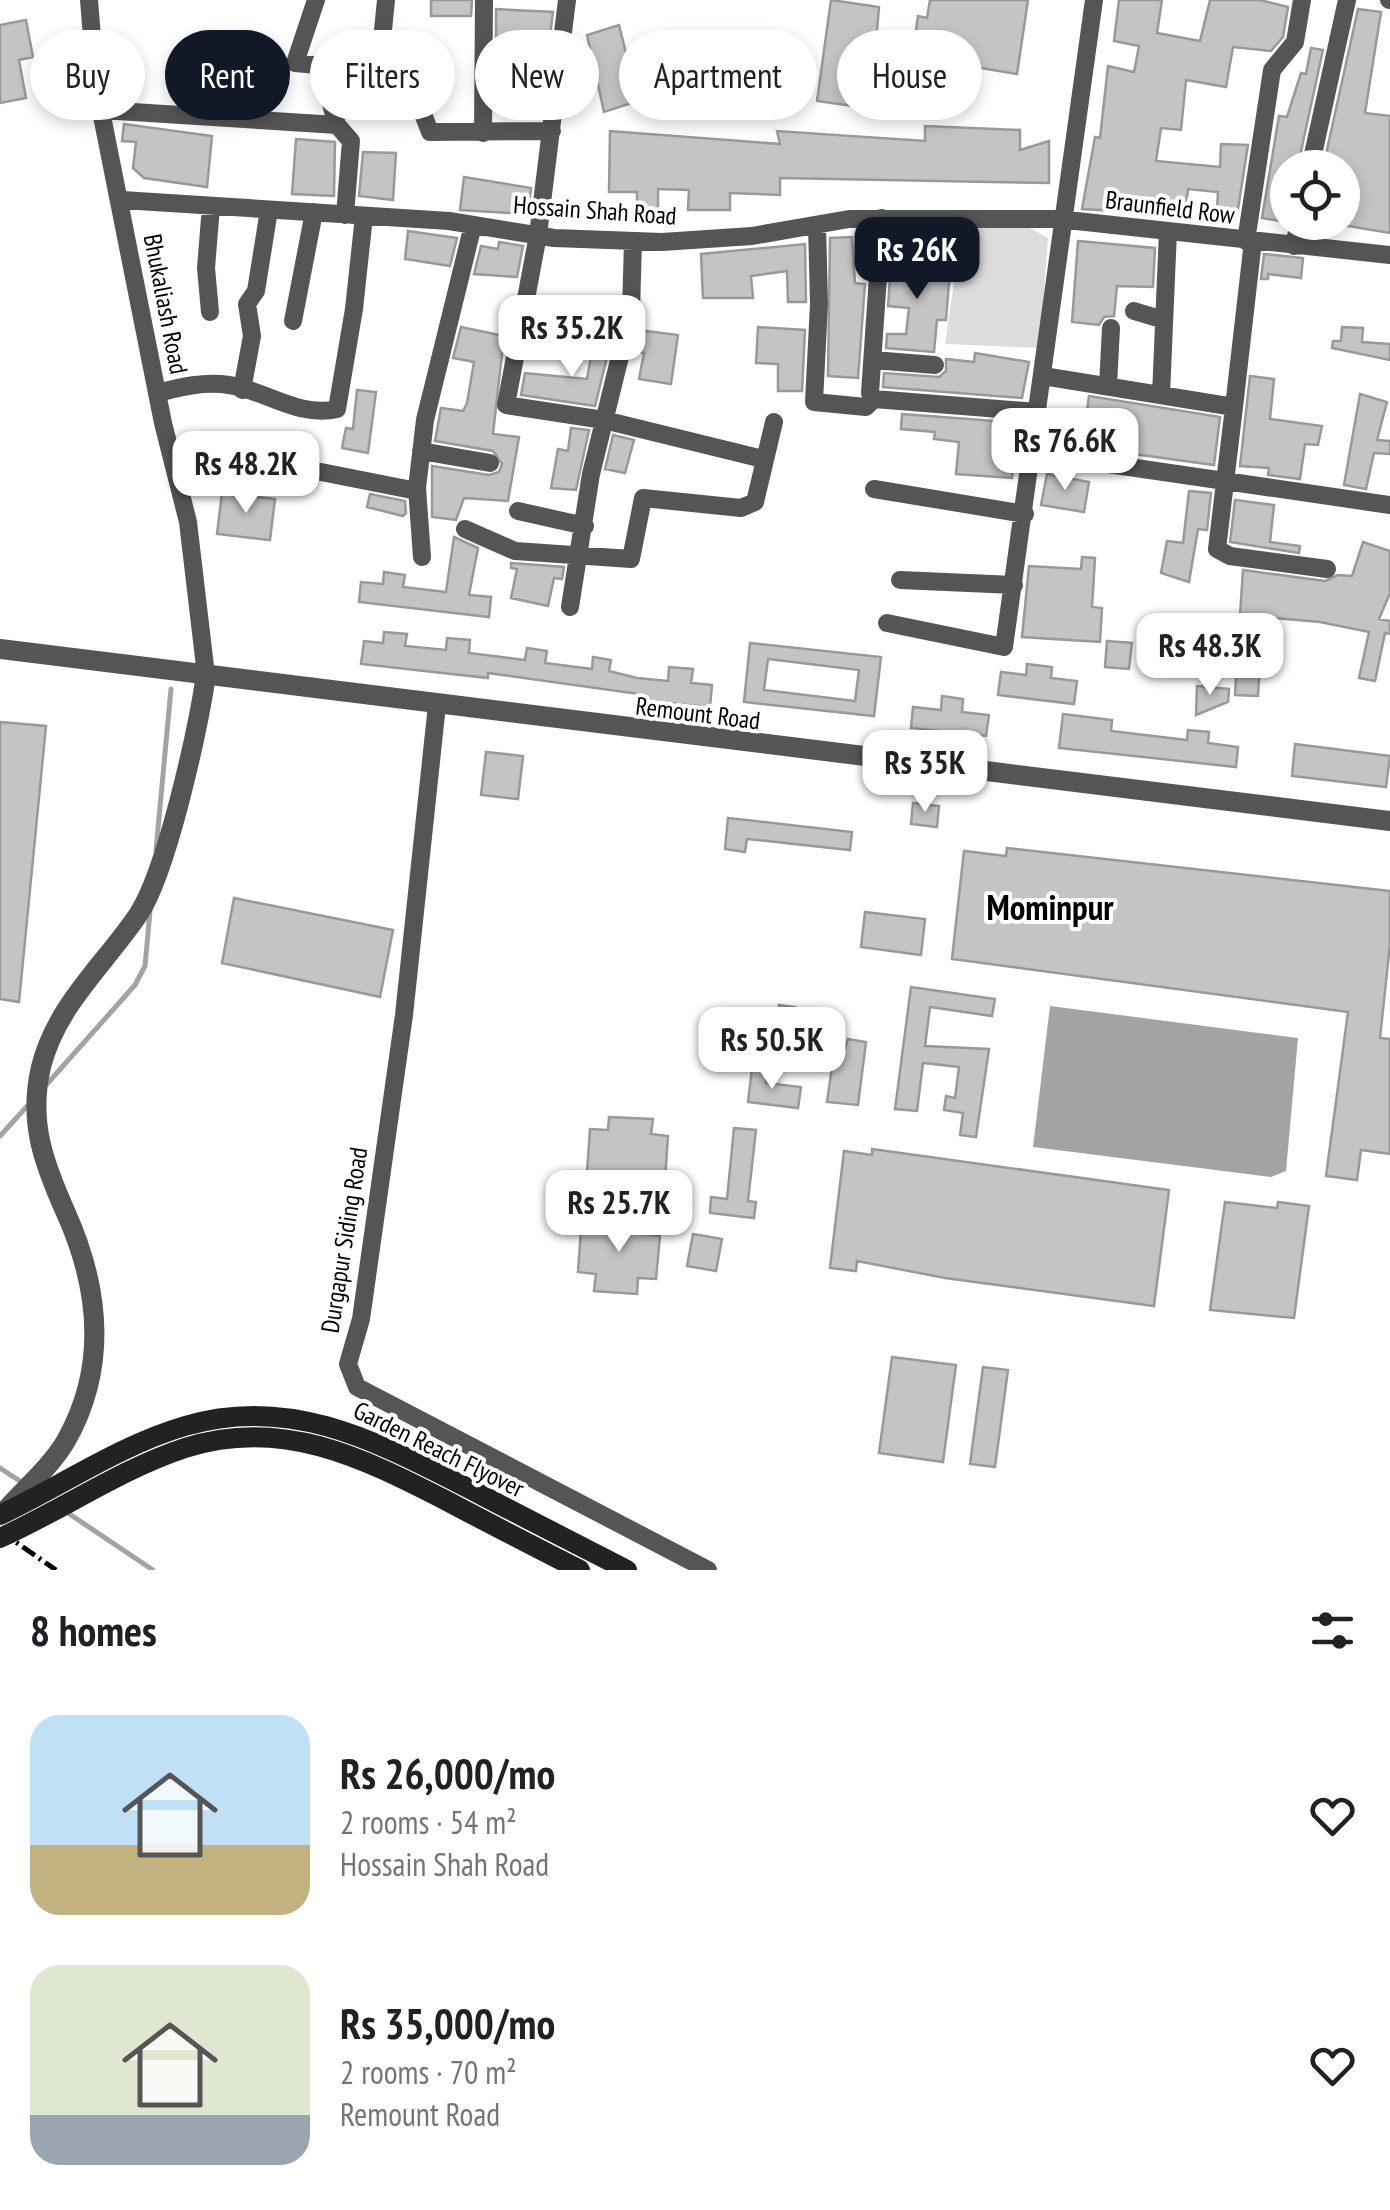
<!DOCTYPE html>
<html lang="en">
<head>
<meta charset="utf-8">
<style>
	:root { --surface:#fff; --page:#f6f6f6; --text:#202124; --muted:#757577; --accent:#111827 }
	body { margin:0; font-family:"PT Sans Narrow",sans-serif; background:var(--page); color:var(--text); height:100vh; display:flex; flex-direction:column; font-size:38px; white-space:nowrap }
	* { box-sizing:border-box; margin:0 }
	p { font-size:32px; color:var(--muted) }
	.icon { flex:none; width:55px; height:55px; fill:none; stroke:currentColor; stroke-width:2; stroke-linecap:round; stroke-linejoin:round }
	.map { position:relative; height:1570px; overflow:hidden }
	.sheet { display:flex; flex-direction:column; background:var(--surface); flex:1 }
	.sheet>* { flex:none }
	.guide { position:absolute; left:30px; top:30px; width:1330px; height:90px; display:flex; gap:20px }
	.buttons { position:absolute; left:1270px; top:150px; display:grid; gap:20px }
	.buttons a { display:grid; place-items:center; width:90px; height:90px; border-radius:50%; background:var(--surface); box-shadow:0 5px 15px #0003; font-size:50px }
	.price { position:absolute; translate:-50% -85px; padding:0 22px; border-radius:20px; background:#fff; color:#222; font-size:32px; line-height:65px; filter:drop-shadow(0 2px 5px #0008) }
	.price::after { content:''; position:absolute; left:50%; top:60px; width:30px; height:22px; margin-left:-15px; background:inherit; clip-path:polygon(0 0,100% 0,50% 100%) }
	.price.active { background:var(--accent); color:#fff }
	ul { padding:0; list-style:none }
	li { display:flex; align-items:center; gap:30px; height:250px; padding:0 30px }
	li span { display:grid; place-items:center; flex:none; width:280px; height:200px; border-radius:30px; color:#555 }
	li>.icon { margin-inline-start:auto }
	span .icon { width:120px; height:120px; fill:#fffc; stroke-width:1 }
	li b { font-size:42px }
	h2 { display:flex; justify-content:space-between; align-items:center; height:120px; padding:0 30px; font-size:42px }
	.pill { padding:0 35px; border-radius:45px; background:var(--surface); box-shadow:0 5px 15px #0003; font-size:35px; line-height:90px }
	.pill.active { background:var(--accent); color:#fff }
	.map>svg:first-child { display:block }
</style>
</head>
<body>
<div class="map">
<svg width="1390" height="1570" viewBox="0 0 1390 1570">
	<rect width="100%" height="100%" fill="#fff"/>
	<path fill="#dcdcdc" d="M 1028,227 L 1048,238 L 1040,348 L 945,344 L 962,228 Z"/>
	<path fill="#a3a3a3" d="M 1050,1006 L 1298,1038 L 1286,1171 L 1271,1177 L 1033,1147 Z"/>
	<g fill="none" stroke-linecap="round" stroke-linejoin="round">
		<path stroke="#a3a3a3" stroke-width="5" d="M 156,850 L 171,689
			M 47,1084 L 135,985 L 145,966 L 150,911
			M 0,1136 L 30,1103
			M 0,1468 L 23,1483
			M 65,1511 L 153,1570"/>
	</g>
	<path fill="#c4c4c4" stroke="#999" stroke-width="2.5" fill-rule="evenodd" d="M 431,0 L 472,0 L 471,16 L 431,16 Z
		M 831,0 L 879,7 L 876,42 L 884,43 L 875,109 L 817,101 Z
		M 930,0 L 1028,0 L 1017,74 L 939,61 L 937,75 L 910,70 L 918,16 L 927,18 Z
		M 1119,0 L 1162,0 L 1157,33 L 1200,41 L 1210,0 L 1260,0 L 1288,7 L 1283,37 L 1271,51 L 1233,47 L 1226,87 L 1186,80 L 1181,130 L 1161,128 L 1156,161 L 1220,167 L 1221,144 L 1248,145 L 1238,209 L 1217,208 L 1218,192 L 1188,189 L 1185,215 L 1082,209 L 1095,137 L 1100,138 L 1108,66 L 1134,72 L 1139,46 L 1114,41 Z
		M 496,9 L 553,12 L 548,52 L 496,50 Z
		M 1358,9 L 1381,12 L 1365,113 L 1390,116 L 1390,233 L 1342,225 L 1342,168 L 1323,168 Z
		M 26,20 L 33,57 L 19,60 L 26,98 L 0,103 L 0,25 Z
		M 619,25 L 638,101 L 604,112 L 587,35 Z
		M 1311,48 L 1323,50 L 1298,165 L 1288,163 L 1288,218 L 1286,222 L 1262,218 L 1279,116 L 1287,117 L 1301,73 L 1306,74 Z
		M 124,124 L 212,136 L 207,187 L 144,178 L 133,168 L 136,142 L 122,141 Z
		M 925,126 L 1020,130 L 1020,150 L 1049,141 L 1049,183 L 780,178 L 780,195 L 730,193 L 730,210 L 688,210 L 689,190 L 658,189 L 658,210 L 637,210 L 637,192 L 609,192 L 610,131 L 780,144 L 777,131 L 925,141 Z
		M 296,139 L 335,142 L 334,196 L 292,194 Z
		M 363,152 L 396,153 L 393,200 L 359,196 Z
		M 464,177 L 531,188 L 528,214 L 460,210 Z
		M 408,231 L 457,238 L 450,266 L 405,259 Z
		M 852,237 L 855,283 L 865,284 L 858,378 L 828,376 L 830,238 Z
		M 1078,241 L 1155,248 L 1153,287 L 1117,286 L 1114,316 L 1104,317 L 1099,325 L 1072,322 Z
		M 499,242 L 523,246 L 517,277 L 474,274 L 481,246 L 498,249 Z
		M 805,244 L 806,302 L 788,302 L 787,271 L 751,276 L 753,298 L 703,298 L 701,254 Z
		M 892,252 L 913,254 L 912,267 L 950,270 L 946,320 L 937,320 L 934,352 L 886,348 L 887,334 L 906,334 L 909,308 L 888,306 Z
		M 1264,254 L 1303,258 L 1301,278 L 1268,274 L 1268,279 L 1261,279 Z
		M 461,327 L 504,336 L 493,434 L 519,437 L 508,501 L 464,498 L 456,520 L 432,517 L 432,466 L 489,475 L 499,472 L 502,464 L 493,451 L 435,441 L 441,408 L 463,411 L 467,403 L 474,362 L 453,358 Z
		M 758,327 L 805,330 L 802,391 L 778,391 L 778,364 L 756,363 Z
		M 1342,327 L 1363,328 L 1362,342 L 1390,344 L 1390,360 L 1332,348 L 1333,341 L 1341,341 Z
		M 639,330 L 678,335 L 671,384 L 639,379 L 644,353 L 634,351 Z
		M 595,334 L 612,337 L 595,406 L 521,395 L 525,373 L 587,379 Z
		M 975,353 L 1029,362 L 1022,398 L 883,387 L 884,373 L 939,377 L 946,371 L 946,359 L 974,362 Z
		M 1250,376 L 1274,379 L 1270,419 L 1322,426 L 1318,445 L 1305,444 L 1300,479 L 1268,475 L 1269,468 L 1240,466 Z
		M 357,390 L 376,392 L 368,453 L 342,448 L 346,428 L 353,429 Z
		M 1360,394 L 1387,402 L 1377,440 L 1390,441 L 1390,454 L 1374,453 L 1366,489 L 1344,485 Z
		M 1089,396 L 1220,417 L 1214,465 L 1046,442 L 1050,415 L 1086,418 Z
		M 902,414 L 1020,423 L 1012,478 L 956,474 L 959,442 L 934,439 L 935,432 L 901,429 Z
		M 571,428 L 589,430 L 576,490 L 551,488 L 558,449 L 568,451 Z
		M 613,435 L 634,440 L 625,473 L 605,469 Z
		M 1047,474 L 1089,482 L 1084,512 L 1041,505 Z
		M 1189,491 L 1211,493 L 1207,530 L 1198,529 L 1189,582 L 1161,573 L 1167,541 L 1183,543 Z
		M 222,493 L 275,499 L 270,540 L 217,534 Z
		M 370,494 L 405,501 L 406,513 L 403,516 L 367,507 Z
		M 1235,500 L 1274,505 L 1270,542 L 1300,546 L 1299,553 L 1230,542 Z
		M 454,537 L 478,548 L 469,595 L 491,597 L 489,617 L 359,602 L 361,582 L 383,584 L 384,572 L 405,575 L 403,587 L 446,592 Z
		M 1363,542 L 1390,551 L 1390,593 L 1379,619 L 1390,621 L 1390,634 L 1385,633 L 1375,681 L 1359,678 L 1369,632 L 1320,622 L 1240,615 L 1243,570 L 1325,581 L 1338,575 L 1352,576 Z
		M 1082,557 L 1095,558 L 1092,607 L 1102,608 L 1100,642 L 1022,637 L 1029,566 L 1081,569 Z
		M 511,563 L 564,567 L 562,579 L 554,578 L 548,606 L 511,598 L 517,569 L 511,568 Z
		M 384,632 L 407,634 L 405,646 L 446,650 L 447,638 L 470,640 L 469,653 L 525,660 L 527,648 L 547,651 L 545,663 L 592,669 L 593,657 L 611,660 L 609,671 L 637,678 L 668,681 L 669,667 L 693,669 L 691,683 L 712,685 L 710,707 L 645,701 L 646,695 L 488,673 L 488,678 L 361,664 L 364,641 L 383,643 Z
		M 1107,641 L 1132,643 L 1129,669 L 1105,667 Z
		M 750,643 L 881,657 L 874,716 L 744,702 ZM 768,659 L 859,670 L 855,701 L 764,690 Z
		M 1237,660 L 1260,662 L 1258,696 L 1235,695 Z
		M 1027,664 L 1052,667 L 1051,678 L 1077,681 L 1074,704 L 998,695 L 1001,672 L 1026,675 Z
		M 1197,686 L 1229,689 L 1228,702 L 1196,715 Z
		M 942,696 L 963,699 L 962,712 L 989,715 L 986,736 L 911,728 L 913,707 L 941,710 Z
		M 1063,714 L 1112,720 L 1111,731 L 1187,740 L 1188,730 L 1209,732 L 1208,743 L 1238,747 L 1236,767 L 1059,748 Z
		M 0,722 L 46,726 L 19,1002 L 0,999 Z
		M 1295,744 L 1390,756 L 1386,787 L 1292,776 Z
		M 486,752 L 523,756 L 518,799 L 481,795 Z
		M 913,803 L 939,806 L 937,827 L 911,824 Z
		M 728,818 L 852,832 L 850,850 L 747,839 L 745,852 L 725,849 Z
		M 1007,848 L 1390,891 L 1390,944 L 1380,1038 L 1390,1039 L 1390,1154 L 1361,1150 L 1357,1180 L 1326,1176 L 1348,1012 L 952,959 L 964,851 L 1006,856 Z
		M 234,898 L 393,930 L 380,997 L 222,963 Z
		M 865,912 L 925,919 L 921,955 L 861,947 Z
		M 911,987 L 995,999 L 992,1016 L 930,1007 L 925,1046 L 989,1049 L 976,1137 L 960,1135 L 963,1113 L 944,1110 L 946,1096 L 955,1098 L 959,1067 L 923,1063 L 917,1111 L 895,1109 Z
		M 779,1005 L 795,1007 L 791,1044 L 774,1042 Z
		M 848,1039 L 866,1042 L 858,1105 L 827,1102 L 833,1060 L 840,1061 Z
		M 752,1069 L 768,1071 L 766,1083 L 801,1087 L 798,1108 L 748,1102 Z
		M 609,1117 L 653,1119 L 651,1134 L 668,1136 L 665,1179 L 647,1177 L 646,1194 L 603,1190 L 605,1174 L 587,1172 L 590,1129 L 608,1130 Z
		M 734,1128 L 756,1130 L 748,1201 L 756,1202 L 754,1218 L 710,1213 L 711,1197 L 727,1199 Z
		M 872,1149 L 1169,1190 L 1154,1306 L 945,1278 L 857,1261 L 856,1271 L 830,1268 L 844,1151 L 872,1155 Z
		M 1225,1202 L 1277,1208 L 1278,1202 L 1309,1206 L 1294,1318 L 1210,1310 Z
		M 600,1217 L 642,1219 L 643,1234 L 660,1236 L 656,1279 L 638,1278 L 637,1294 L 594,1291 L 596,1274 L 578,1272 L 581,1229 L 599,1231 Z
		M 693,1234 L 722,1239 L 716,1271 L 687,1266 Z
		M 892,1357 L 956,1365 L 943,1462 L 879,1453 Z
		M 983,1367 L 1008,1370 L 995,1467 L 970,1464 Z"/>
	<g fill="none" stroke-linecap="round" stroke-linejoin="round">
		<path stroke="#555" stroke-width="18" d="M 89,0 L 96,86 L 163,423 L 188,522 L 206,675
			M 316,0 L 295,63 L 407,73 L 430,132 L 552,131
			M 567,0 L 538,235 L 506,405 L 604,420 L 763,459
			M 1389,0 L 1390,0
			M 379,70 L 386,0
			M 325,83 L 337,125
			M 101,110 L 337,125 L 351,141 L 345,215
			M 483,133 L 484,0
			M 1310,168 L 1347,0
			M 122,200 L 449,221 L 554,238 L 662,242 L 752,236 L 849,219 L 1058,219 L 1390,255
			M 817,225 L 819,304 L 814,402 L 866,407 L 874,399 L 1038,412
			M 1246,241 L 1272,70 L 1295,42 L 1302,0
			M 1294,246 L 1299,222
			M 1134,311 L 1164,320
			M 210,312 L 206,268 L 211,206
			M 293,321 L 314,212
			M 873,360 L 935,365
			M 1043,376 L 1234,407 L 1217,549 L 1230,556 L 1327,569
			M 1108,386 L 1111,328
			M 242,390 L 252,336 L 247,304 L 256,291 L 269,210
			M 158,393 C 180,387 205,381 229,385 C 265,390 298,418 337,409 L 354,309 L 364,216
			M 1161,395 L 1168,231
			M 874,399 L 870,393 L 882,218
			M 1234,407 L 1253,241
			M 421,451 L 490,463
			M 1033,453 L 1390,505
			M 321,472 L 417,491
			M 874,489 L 1025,514
			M 518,511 L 585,526
			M 465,529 L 515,551 L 631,559 L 643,498 L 741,508 L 755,502 L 774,422
			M 422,557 L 417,488 L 425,420 L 473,225
			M 900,580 L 1014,585
			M 570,607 L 591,474 L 631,312 L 633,241
			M 887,623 L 1004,647 L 1094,0
			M 437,705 L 404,1015 L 361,1319 L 348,1364 L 357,1387 L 708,1570"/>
		<path stroke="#555" stroke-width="20" d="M 0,649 L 1390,821
			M 3,1513 C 23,1490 52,1466 67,1439 C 108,1365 99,1287 66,1213 C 44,1164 28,1122 41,1067 C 56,1006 104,965 138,915 C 167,872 198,729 206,675"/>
		<path stroke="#222" stroke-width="20" d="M 0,1515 C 61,1486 120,1445 185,1426 C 292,1394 379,1443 472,1490 C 523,1517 575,1543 627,1570"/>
		<path stroke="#000" stroke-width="5" stroke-dasharray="15 5 2.5 5" stroke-linecap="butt" d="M 0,1531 L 56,1570"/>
		<path stroke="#222" stroke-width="20" d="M 0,1538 C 62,1510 121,1469 185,1448 C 281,1417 361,1457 445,1500 C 490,1524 535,1547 580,1570"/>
	</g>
	<g text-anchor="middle" stroke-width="8" stroke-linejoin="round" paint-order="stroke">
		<g font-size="25" fill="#000" stroke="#fff">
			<text transform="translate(1170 207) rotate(7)" y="9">Braunfield Row</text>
			<text transform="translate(595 210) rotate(4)" y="9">Hossain Shah Road</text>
			<text transform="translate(166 304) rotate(79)" y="9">Bhukaliash Road</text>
			<text transform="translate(698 713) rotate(7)" y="9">Remount Road</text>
			<text transform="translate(344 1240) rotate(-81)" y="9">Durgapur Siding Road</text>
			<text transform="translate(439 1449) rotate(26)" y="9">Garden Reach Flyover</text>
		</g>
		<g font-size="35" font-weight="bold" fill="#000" stroke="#fff">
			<text x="1050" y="920">Mominpur</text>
		</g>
	</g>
</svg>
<div class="buttons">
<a><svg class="icon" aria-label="locate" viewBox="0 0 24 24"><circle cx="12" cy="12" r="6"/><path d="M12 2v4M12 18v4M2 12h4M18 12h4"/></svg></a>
</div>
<b class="price active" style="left:917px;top:302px">Rs 26K</b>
<b class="price" style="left:572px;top:380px">Rs 35.2K</b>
<b class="price" style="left:1065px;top:493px">Rs 76.6K</b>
<b class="price" style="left:246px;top:516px">Rs 48.2K</b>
<b class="price" style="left:1210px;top:698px">Rs 48.3K</b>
<b class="price" style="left:925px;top:815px">Rs 35K</b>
<b class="price" style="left:772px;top:1092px">Rs 50.5K</b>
<b class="price" style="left:619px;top:1255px">Rs 25.7K</b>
<div class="guide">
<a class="pill">Buy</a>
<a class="pill active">Rent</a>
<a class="pill">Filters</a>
<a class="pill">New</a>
<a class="pill">Apartment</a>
<a class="pill">House</a>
</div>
</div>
<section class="sheet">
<h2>8 homes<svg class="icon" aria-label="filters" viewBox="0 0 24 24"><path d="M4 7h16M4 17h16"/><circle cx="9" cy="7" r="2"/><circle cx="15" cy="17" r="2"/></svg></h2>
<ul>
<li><span style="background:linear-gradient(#bfe0f5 65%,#c2b280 0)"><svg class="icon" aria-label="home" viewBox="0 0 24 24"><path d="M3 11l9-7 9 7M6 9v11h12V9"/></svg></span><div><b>Rs 26,000/mo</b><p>2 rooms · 54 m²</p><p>Hossain Shah Road</p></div><svg class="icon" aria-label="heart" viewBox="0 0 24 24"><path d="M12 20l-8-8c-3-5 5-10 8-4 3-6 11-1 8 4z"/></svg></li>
<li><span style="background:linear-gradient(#dfe7d0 75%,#9aa5b1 0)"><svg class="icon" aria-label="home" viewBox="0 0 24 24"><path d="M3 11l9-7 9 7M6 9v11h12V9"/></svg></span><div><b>Rs 35,000/mo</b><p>2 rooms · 70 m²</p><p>Remount Road</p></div><svg class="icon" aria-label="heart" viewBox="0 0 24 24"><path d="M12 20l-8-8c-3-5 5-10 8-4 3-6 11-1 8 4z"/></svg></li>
</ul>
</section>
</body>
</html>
